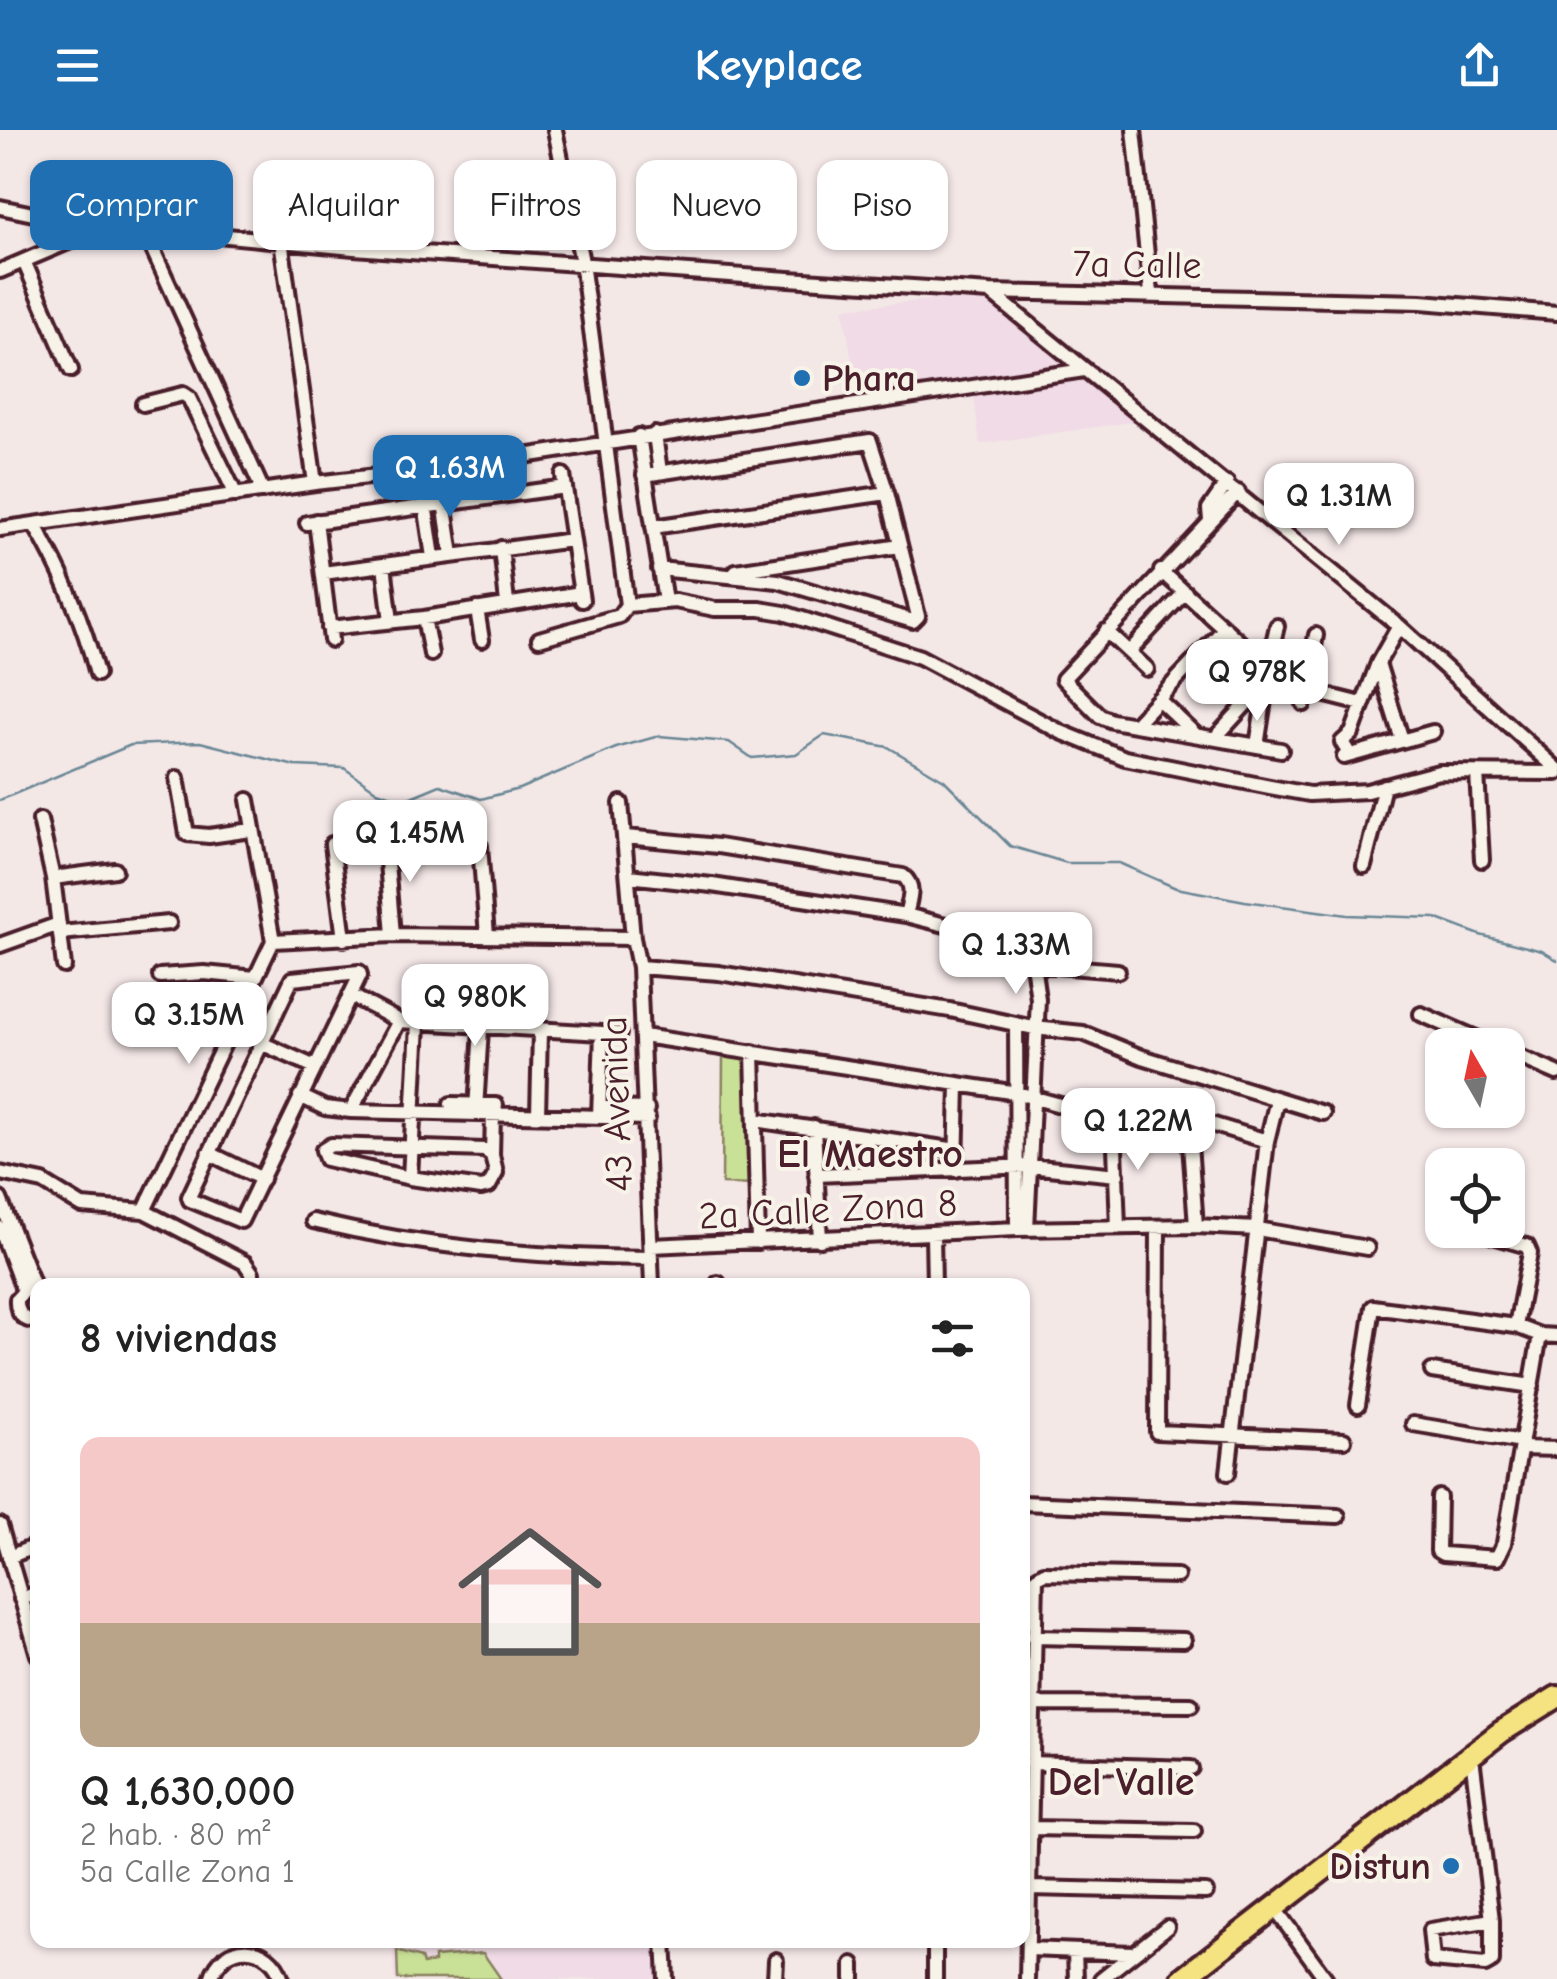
<!DOCTYPE html>
<html lang="es">
<head>
<meta charset="utf-8">
<style>
	:root { --surface:#fff; --page:#f2f2f2; --text:#222; --muted:#767676; --line:#e0e0e0; --accent:#1f6fb2 }
	body { margin:0; font-family:"Comic Neue",sans-serif; background:var(--page); color:var(--text); height:100vh; display:flex; flex-direction:column; font-size:38px; white-space:nowrap }
	* { box-sizing:border-box; margin:0 }
	p { font-size:32px; color:var(--muted) }
	.icon { flex:none; width:55px; height:55px; fill:none; stroke:currentColor; stroke-width:2; stroke-linecap:round; stroke-linejoin:round }
	.map { position:relative; flex:1; overflow:hidden }
	.drawer { position:absolute; left:30px; top:1148px; width:1000px; height:670px; display:flex; flex-direction:column; background:var(--surface); border-radius:20px; box-shadow:0 2px 8px #0004 }
	.drawer>* { flex:none }
	.guide { position:absolute; left:30px; top:30px; width:1000px; height:90px; display:flex; gap:20px }
	.needle { width:65px; rotate:351deg }
	.buttons { position:absolute; left:1425px; top:898px; display:grid; gap:20px }
	.buttons a { display:grid; place-items:center; width:100px; height:100px; border-radius:20px; background:var(--surface); box-shadow:0 2px 8px #0004; font-size:50px }
	.price { position:absolute; translate:-50% -85px; padding:0 22px; border-radius:20px; background:#fff; color:#222; font-size:32px; line-height:65px; filter:drop-shadow(0 2px 5px #0008) }
	.price::after { content:''; position:absolute; left:50%; top:60px; width:30px; height:22px; margin-left:-15px; background:inherit; clip-path:polygon(0 0,100% 0,50% 100%) }
	.price.selected { background:var(--accent); color:#fff }
	ul { padding:0; list-style:none }
	li { display:grid; align-content:center; gap:20px; height:530px; padding:0 50px }
	li+li { border-top:2px solid var(--line) }
	li span { display:grid; place-items:center; height:310px; border-radius:20px; color:#555 }
	li>.icon { margin-inline-start:auto }
	span .icon { width:180px; height:180px; fill:#fffc; stroke-width:1 }
	li b { font-size:42px }
	h2 { display:flex; justify-content:space-between; align-items:center; height:120px; padding:0 50px; font-size:42px }
	.tag { padding:0 35px; border-radius:20px; background:var(--surface); box-shadow:0 2px 8px #0004; font-size:35px; line-height:90px }
	.tag.selected { background:var(--accent); color:#fff }
	header { display:flex; justify-content:space-between; align-items:center; height:130px; padding:0 50px; background:var(--accent); color:#fff; font-size:45px; font-weight:600 }
	.map>svg:first-child { display:block }
</style>
</head>
<body>
<header><svg class="icon" aria-label="menu" viewBox="0 0 24 24"><path d="M4 6h16M4 12h16M4 18h16"/></svg>Keyplace<svg class="icon" aria-label="share" viewBox="0 0 24 24"><path d="M12 15V3M7 8l5-5 5 5M5 13v7h14v-7"/></svg></header>
<div class="map">
<svg width="1557" height="1849" viewBox="0 0 1557 1849">
	<rect width="100%" height="100%" fill="#f4e8e7"/>
	<filter id="ink" filterUnits="userSpaceOnUse"><feTurbulence type="fractalNoise" baseFrequency=".01" numOctaves="2"/><feDisplacementMap in="SourceGraphic" scale="20" xChannelSelector="R" yChannelSelector="G"/><feConvolveMatrix kernelMatrix="1 2 1 2 8 2 1 2 1" color-interpolation-filters="sRGB"/></filter>
	<g filter="url(#ink)">
		<path fill="#f0dbe6" d="M 985,165 L 1072,235 L 858,266 L 843,178 Z
			M 1083,243 L 1145,290 L 980,314 L 973,258 Z
			M 392,1810 L 657,1810 L 660,1849 L 394,1849 Z"/>
		<path fill="#c9e197" stroke="#8a8061" stroke-width="2.5" d="M 723,926 L 753,930 L 757,1055 L 722,1054 Z
			M 397,1821 L 421,1828 L 423,1834 L 434,1832 L 434,1827 L 483,1823 L 501,1849 L 398,1849 Z"/>
		<g fill="none" stroke-linecap="round" stroke-linejoin="round">
			<path stroke="#698694" stroke-width="2.5" d="M 0,670 L 131,615 L 200,612 L 295,636 L 344,638 L 377,661 L 404,670 L 440,655 L 481,669 L 519,659 L 616,618 L 659,606 L 729,612 L 752,628 L 796,624 L 824,605 L 888,617 L 944,650 L 1010,716 L 1067,733 L 1119,733 L 1176,758 L 1245,771 L 1347,785 L 1435,788 L 1480,805 L 1542,821 L 1557,830"/>
			<defs>
				<path id="minor" d="M 555,0 L 582,132 L 627,475
					M 1134,0 L 1151,163
					M 0,77 L 100,98 L 143,98 L 354,118 L 758,147 L 990,162 L 1421,172 L 1557,183
					M 143,98 L 263,361
					M 281,110 L 315,353
					M 24,131 L 71,240
					M 0,141 L 99,99
					M 990,162 L 1399,496 L 1557,639
					M 143,274 L 183,264 L 189,268 L 236,365
					M 655,304 L 660,342
					M 639,306 L 664,465
					M 439,339 L 452,425
					M 420,341 L 433,427
					M 563,345 L 582,470
					M 644,345 L 870,311 L 887,363 L 918,486 L 913,491 L 778,451 L 659,439
					M 1238,362 L 1063,549 L 1100,586 L 1112,591 L 1281,620
					M 1210,390 L 1209,379 L 1227,353
					M 316,391 L 331,510
					M 307,393 L 565,357
					M 34,394 C 63,443 83,490 97,544
					M 653,397 L 887,363
					M 0,399 L 315,353 L 439,339 L 1084,240
					M 501,418 L 507,473
					M 384,435 L 391,491
					M 736,441 L 900,416
					M 1161,441 L 1266,536 L 1268,544 L 1257,616
					M 323,443 L 572,410
					M 477,479 L 482,510
					M 424,488 L 431,524
					M 329,498 L 424,488 L 581,463
					M 1106,501 L 1147,539
					M 539,509 L 619,486 L 627,475 L 675,471 L 715,479 L 760,479 L 784,483 L 920,527 L 1061,602 L 1125,628 L 1270,657 L 1309,664 L 1367,661 L 1439,642 L 1557,643
					M 1129,522 L 1185,462
					M 1378,533 L 1402,610
					M 1267,539 L 1277,496
					M 1306,560 L 1362,574
					M 1158,569 L 1195,604
					M 1304,574 L 1316,505
					M 1134,595 L 1225,498
					M 1215,608 L 1267,551
					M 1350,625 L 1342,612 L 1352,603 L 1378,533 L 1399,496
					M 1344,627 L 1433,602
					M 1477,643 L 1482,730
					M 177,648 L 187,704 L 209,706 L 251,700
					M 621,673 L 633,808 L 639,837 L 652,1155
					M 40,690 L 53,748 L 64,836
					M 626,707 L 718,716 L 903,746 C 916,756 909,771 906,785
					M 385,708 L 393,805
					M 332,714 L 344,809
					M 480,716 L 487,806
					M 1364,736 L 1384,656
					M 628,746 L 712,755 L 906,785 L 969,801 L 1033,834 L 1118,841
					M 53,748 L 115,740
					M 60,803 L 169,793
					M 273,811 L 393,805 L 633,808
					M 0,815 L 59,794
					M 639,837 L 719,843 L 950,880 L 1034,898 L 1083,903 L 1142,927 L 1323,983
					M 359,842 L 360,845 L 241,1091 L 190,1070 L 189,1067 L 292,849 Z
					M 160,846 L 204,843 L 255,848
					M 350,865 L 399,891 L 619,904
					M 1421,884 L 1492,915
					M 1016,894 L 1017,1099
					M 643,906 L 1017,963 L 1114,990 L 1188,987 L 1267,1011
					M 261,913 L 315,937
					M 753,922 L 758,1112
					M 1508,922 L 1557,943
					M 300,966 L 325,978 L 351,981 L 648,988
					M 451,974 L 496,975
					M 354,975 L 399,891
					M 606,978 L 647,979
					M 476,980 L 481,898
					M 538,984 L 540,901
					M 599,986 L 602,903
					M 1188,987 L 1196,1096
					M 755,990 L 957,1020
					M 1114,990 L 1118,1098
					M 814,997 L 820,1110
					M 331,1015 L 485,1020 L 492,1025 L 496,1043 L 489,1056 L 481,1058 L 410,1048 L 326,1029 L 323,1020 Z
					M 209,1023 L 262,1049
					M 492,1025 L 493,983
					M 956,1040 L 958,954
					M 0,1043 L 43,1052 L 82,1076 L 144,1081 L 245,1133 L 252,1143 L 252,1155
					M 816,1045 L 1029,1036 L 1117,1045
					M 410,1048 L 418,894
					M 0,1069 L 34,1156
					M 144,1081 L 273,811 L 248,670
					M 313,1091 C 425,1118 536,1127 651,1128
					M 1158,1097 L 1157,1302 L 1344,1310
					M 0,1098 L 23,1159
					M 1027,1099 L 1038,869 L 1033,834
					M 1472,1100 L 1527,1116 L 1530,1123 L 1516,1196
					M 933,1105 L 934,1155
					M 651,1116 L 1017,1099 L 1196,1096 L 1257,1099 L 1367,1118
					M 718,1153 L 718,1155
					M 28,1157 L 17,1169 C 16,1183 24,1192 38,1191
					M 1432,1241 L 1532,1256
					M 1358,1275 L 1373,1177 L 1516,1196 L 1540,1205 L 1557,1206
					M 1413,1294 L 1522,1312
					M 1521,1318 L 1557,1319
					M 1228,1343 L 1267,1011 L 1277,970
					M 1439,1367 L 1438,1421 L 1443,1424 L 1497,1428 L 1504,1413 L 1540,1205
					M 1022,1373 L 1338,1386
					M 0,1395 L 38,1525
					M 9,1427 L 38,1415
					M 21,1469 L 38,1463
					M 1033,1507 L 1184,1510
					M 1032,1574 L 1191,1575
					M 1030,1633 L 1191,1638
					M 1473,1635 L 1492,1790 L 1492,1831 L 1485,1835 L 1433,1830 L 1430,1800 L 1492,1790
					M 1030,1698 L 1194,1701
					M 1029,1758 L 1206,1762
					M 1281,1787 L 1326,1849
					M 664,1810 L 666,1849
					M 1028,1819 L 1133,1823
					M 1075,1821 L 1076,1849
					M 211,1849 C 223,1809 270,1811 282,1849
					M 775,1849 L 776,1830
					M 853,1849 L 853,1834
					M 935,1849 L 935,1810
					M 1027,1849 L 1036,1448 L 1044,1443 L 1177,1446
					M 1101,1849 L 1167,1797"/>
				<path id="highway" d="M 1182,1849 L 1501,1602 L 1557,1567"/>
			</defs>
			<use href="#minor" stroke="#4a1f2b" stroke-width="20"/>
			<use href="#highway" stroke="#4a1f2b" stroke-width="28"/>
			<use href="#minor" stroke="#f7f3e8" stroke-width="12"/>
			<use href="#highway" stroke="#f5e382" stroke-width="20"/>
		</g>
	</g>
	<g fill="#1f6fb2" stroke="#f7f3e8" stroke-width="4">
		<circle cx="802" cy="248" r="10"/>
		<circle cx="1451" cy="1736" r="10"/>
	</g>
	<g text-anchor="middle" stroke-width="8" stroke-linejoin="round" paint-order="stroke">
		<g font-size="38" fill="#4a1f2b" stroke="#f7f3e8">
			<text transform="translate(1137 134) rotate(1)" y="13">7a Calle</text>
			<text transform="translate(616 974) rotate(-92)" y="13">43 Avenida</text>
			<text transform="translate(828 1079) rotate(-3)" y="13">2a Calle Zona 8</text>
		</g>
		<g font-size="38" font-weight="bold" fill="#4a1f2b" stroke="#f7f3e8" text-anchor="start">
			<text x="822" y="261">Phara</text>
			<text x="1431" y="1749" text-anchor="end">Distun</text>
		</g>
		<g font-size="40" font-weight="bold" fill="#4a1f2b" stroke="#f7f3e8">
			<text x="870" y="1037">El Maestro</text>
			<text x="1121" y="1665">Del Valle</text>
		</g>
	</g>
</svg>
<div class="buttons">
<a><svg class="needle" viewBox="-14 -14 28 28"><path d="M0-13l5 13h-10z" fill="#e53935"/><path d="M0 13l5-13h-10z" fill="#767676"/></svg></a>
<a><svg class="icon" aria-label="locate" viewBox="0 0 24 24"><circle cx="12" cy="12" r="6"/><path d="M12 2v4M12 18v4M2 12h4M18 12h4"/></svg></a>
</div>
<b class="price selected" style="left:450px;top:390px">Q 1.63M</b>
<b class="price" style="left:1339px;top:418px">Q 1.31M</b>
<b class="price" style="left:1257px;top:594px">Q 978K</b>
<b class="price" style="left:410px;top:755px">Q 1.45M</b>
<b class="price" style="left:1016px;top:867px">Q 1.33M</b>
<b class="price" style="left:475px;top:919px">Q 980K</b>
<b class="price" style="left:189px;top:937px">Q 3.15M</b>
<b class="price" style="left:1138px;top:1043px">Q 1.22M</b>
<div class="guide">
<a class="tag selected">Comprar</a>
<a class="tag">Alquilar</a>
<a class="tag">Filtros</a>
<a class="tag">Nuevo</a>
<a class="tag">Piso</a>
</div>
<section class="drawer">
<h2>8 viviendas<svg class="icon" aria-label="filters" viewBox="0 0 24 24"><path d="M4 7h16M4 17h16"/><circle cx="9" cy="7" r="2"/><circle cx="15" cy="17" r="2"/></svg></h2>
<ul>
<li><span style="background:linear-gradient(#f6c9c9 60%,#b9a48a 0)"><svg class="icon" aria-label="home" viewBox="0 0 24 24"><path d="M3 11l9-7 9 7M6 9v11h12V9"/></svg></span><div><b>Q 1,630,000</b><p>2 hab. · 80 m²</p><p>5a Calle Zona 1</p></div></li>
</ul>
</section>
</div>
</body>
</html>
